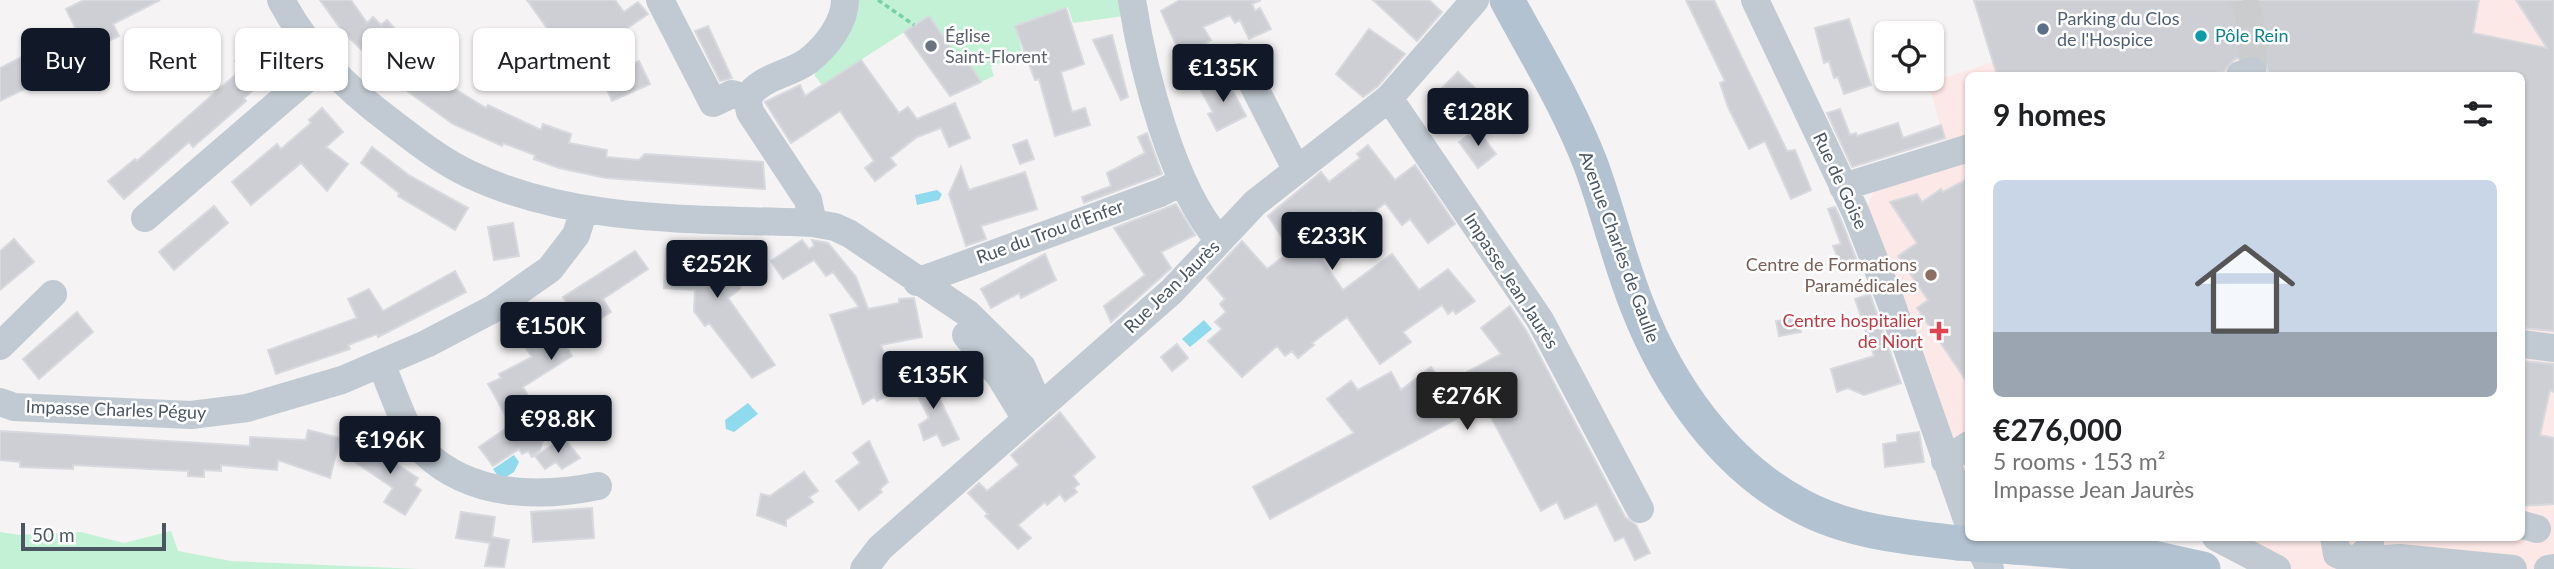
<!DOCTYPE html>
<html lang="en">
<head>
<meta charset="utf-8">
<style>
	:root { --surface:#fff; --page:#f2f2f2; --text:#202124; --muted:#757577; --accent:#111827 }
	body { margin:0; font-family:Lato,sans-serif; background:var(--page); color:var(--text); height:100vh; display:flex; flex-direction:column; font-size:26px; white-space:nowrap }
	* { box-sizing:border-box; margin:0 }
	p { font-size:23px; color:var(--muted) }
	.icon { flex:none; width:38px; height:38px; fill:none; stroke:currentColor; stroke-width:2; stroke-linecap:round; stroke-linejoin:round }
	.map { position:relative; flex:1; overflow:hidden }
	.details { position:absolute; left:1965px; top:72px; width:560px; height:469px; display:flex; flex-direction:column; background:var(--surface); border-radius:10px; box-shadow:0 2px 5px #0004 }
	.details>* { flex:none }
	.guide { position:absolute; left:21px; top:28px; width:665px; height:63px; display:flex; gap:14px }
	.fabs { position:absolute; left:1874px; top:21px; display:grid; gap:14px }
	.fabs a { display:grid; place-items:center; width:70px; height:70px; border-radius:10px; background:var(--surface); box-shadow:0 2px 5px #0004; font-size:35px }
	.scale { position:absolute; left:21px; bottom:18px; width:145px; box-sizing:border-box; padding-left:7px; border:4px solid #4a5661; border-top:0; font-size:19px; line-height:24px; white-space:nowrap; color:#4a5661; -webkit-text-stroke:5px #fff; paint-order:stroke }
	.price { position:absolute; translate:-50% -60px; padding:0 16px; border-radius:7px; background:var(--accent); color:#fff; font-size:23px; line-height:46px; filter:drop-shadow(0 2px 4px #0008) }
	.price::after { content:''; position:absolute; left:50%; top:42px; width:21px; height:16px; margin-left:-10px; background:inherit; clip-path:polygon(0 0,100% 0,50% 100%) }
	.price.selected { background:#222; color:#fff }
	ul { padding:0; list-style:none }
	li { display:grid; align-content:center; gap:14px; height:371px; padding:0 28px }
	li span { display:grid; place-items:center; height:217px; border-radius:10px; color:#555 }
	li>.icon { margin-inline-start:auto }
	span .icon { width:126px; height:126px; fill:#fffc; stroke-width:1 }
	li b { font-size:30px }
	h2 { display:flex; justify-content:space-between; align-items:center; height:84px; padding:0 28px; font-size:30px }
	.pill { padding:0 24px; border-radius:10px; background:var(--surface); box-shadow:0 2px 5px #0004; font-size:24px; line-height:63px }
	.pill.selected { background:var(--accent); color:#fff }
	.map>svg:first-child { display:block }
</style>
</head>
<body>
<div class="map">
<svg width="2554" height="569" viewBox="0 0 2554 569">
	<rect width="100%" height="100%" fill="#f5f3f3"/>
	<path fill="#fce8e6" d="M 1974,0 L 2554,0 L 2554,569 L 2290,569 L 2236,537 L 2522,537 L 2522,75 L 1969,75 L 1969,481 L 1960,480 L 1865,211 L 1878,183 L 1951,160 L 1928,83 L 1993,62 Z"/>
	<path fill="#c3f1d5" d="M 850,0 L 1120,0 L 1124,16 L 1073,23 L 1068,7 L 1015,25 L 1022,52 L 991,67 L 994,76 L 981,82 L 967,60 L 961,62 L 929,16 L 822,85 L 815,76 L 814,64 Z
		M 171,531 L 178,551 L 231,561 L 419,569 L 0,569 L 0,532 L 20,535 L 81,532 L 124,543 Z"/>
	<path fill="#90daee" d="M 937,190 L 942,194 L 939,200 L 917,205 L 915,195 Z
		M 1204,320 L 1212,329 L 1190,347 L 1182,339 Z
		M 748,403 L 758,414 L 734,432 L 726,429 L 725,420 Z
		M 514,455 L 519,462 L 514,472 L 506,477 L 498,476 L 493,469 Z"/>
	<path fill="#cdcfd5" stroke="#d7d9de" stroke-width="2" d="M 84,0 L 160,0 L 113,24 L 119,36 L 87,52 L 66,9 Z
		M 320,0 L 351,0 L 367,23 L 373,17 L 381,25 L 387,20 L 413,48 L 410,50 L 433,69 L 429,73 L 486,108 L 488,105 L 541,130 L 543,124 L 571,134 L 569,143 L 607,150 L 606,157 L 639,160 L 645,154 L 763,162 L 765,189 L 606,178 L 559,168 L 534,159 L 535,155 L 503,143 L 502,146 L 453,124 L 400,86 L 343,32 Z
		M 527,0 L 615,0 L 624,12 L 638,2 L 648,14 L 607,42 L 596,29 L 564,52 Z
		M 1180,0 L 1261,0 L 1252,4 L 1255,11 L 1260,8 L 1271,29 L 1249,39 L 1240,20 L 1235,23 L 1230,15 L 1203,27 L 1211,40 L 1181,56 L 1161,11 Z
		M 1373,0 L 1429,0 L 1442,12 L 1417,41 Z
		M 1686,0 L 1714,0 L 1787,151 L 1795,150 L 1811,190 L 1791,199 L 1765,141 L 1749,149 L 1728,107 L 1720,83 L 1725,81 Z
		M 1974,0 L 2479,0 L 2473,33 L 2547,48 L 2516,0 L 2554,0 L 2554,331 L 2522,328 L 2522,75 L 2268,75 L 2267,65 L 2255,55 L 2235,59 L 2224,71 L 2208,75 L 1997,75 Z
		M 1066,8 L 1084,64 L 1061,72 L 1072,112 L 1085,108 L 1090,125 L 1055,136 L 1039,79 L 1035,80 L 1015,26 Z
		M 929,16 L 961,62 L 967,60 L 981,82 L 950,96 L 904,32 Z
		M 1849,19 L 1871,85 L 1844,94 L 1838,77 L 1834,78 L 1829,61 L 1824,63 L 1815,28 Z
		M 708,26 L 732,78 L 720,81 L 695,31 Z
		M 1369,29 L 1405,54 L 1378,86 L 1363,97 L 1336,74 Z
		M 1112,35 L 1128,97 L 1121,100 L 1093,40 Z
		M 263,37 L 284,61 L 285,73 L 274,72 L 244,98 L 246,101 L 193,147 L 189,142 L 124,199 L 108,181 L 135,159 L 137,161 L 242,69 L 235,61 Z
		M 45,45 L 53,46 L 72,60 L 63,64 L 66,69 L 0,101 L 0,68 Z
		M 861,60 L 899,113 L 908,107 L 917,119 L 955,103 L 970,138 L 949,147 L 941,128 L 917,137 L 890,158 L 896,165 L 875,181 L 865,168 L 874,161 L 840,111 L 791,143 L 765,102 L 800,85 L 805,96 Z
		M 639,61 L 650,84 L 612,101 L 602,78 Z
		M 1458,72 L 1478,91 L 1453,116 L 1433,97 Z
		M 1225,76 L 1246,116 L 1217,131 L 1208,114 L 1213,112 L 1200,89 Z
		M 322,108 L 343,132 L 326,147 L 348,164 L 327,191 L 301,163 L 251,205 L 232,182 L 277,144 L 281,149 L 311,123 L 309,120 Z
		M 1840,109 L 1850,135 L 1856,133 L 1857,136 L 1898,123 L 1903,138 L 1941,125 L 1945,138 L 1852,167 L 1827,113 Z
		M 1477,129 L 1496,154 L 1478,168 L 1459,142 Z
		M 1147,133 L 1162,174 L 1084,203 L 1082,197 L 1111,186 L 1107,173 L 1145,153 L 1138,137 Z
		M 1027,140 L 1034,159 L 1020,164 L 1013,145 Z
		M 1368,145 L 1395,180 L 1415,165 L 1455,224 L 1428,243 L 1410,219 L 1402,225 L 1385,203 L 1362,221 L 1354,211 L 1327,231 L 1340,247 L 1322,260 L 1343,290 L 1392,254 L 1419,290 L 1448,269 L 1475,301 L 1456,314 L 1453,310 L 1448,314 L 1442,305 L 1403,332 L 1411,342 L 1380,364 L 1347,317 L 1312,343 L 1314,345 L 1298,358 L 1292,351 L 1285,356 L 1277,346 L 1242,377 L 1208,341 L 1222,329 L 1215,322 L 1226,312 L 1220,304 L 1225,299 L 1207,278 L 1242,241 L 1267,269 L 1291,251 L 1268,216 L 1321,172 L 1329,182 L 1360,158 L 1357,154 Z
		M 372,147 L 410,176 L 468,208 L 455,230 L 398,196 L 399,193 L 361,163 Z
		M 961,167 L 969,190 L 1025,172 L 1037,209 L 981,226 L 986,239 L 966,246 L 949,194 Z
		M 1969,178 L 1969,385 L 1917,308 L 1928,300 L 1898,256 L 1917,243 L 1890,202 L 1917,194 L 1922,202 L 1941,189 L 1943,192 Z
		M 1176,204 L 1195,235 L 1161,252 L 1171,268 L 1111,322 L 1104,306 L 1145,275 L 1114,228 Z
		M 214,206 L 228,223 L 174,270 L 159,252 Z
		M 1835,207 L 1841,220 L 1857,261 L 1841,265 L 1833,246 L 1841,244 L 1828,209 Z
		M 513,223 L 519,256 L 494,260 L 488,227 Z
		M 14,239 L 34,262 L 0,290 L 0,251 Z
		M 802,240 L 809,249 L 814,246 L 812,240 L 828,243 L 856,277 L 868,309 L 899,303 L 899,299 L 914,298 L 922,337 L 881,345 L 898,391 L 877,401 L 874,397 L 863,404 L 830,315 L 859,307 L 833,272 L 826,276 L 814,260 L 783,279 L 771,261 Z
		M 666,249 L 743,254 L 740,289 L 728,298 L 775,365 L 752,378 L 709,323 L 705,326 L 694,311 L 695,290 L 664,288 Z
		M 635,251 L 648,269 L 603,299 L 611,312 L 564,342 L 572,356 L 523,387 L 535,408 L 555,407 L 540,450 L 532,457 L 528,451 L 522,454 L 519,449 L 493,466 L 479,447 L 511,425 L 488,384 L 501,378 L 499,374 L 532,357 L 526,348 L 573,313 L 563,297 Z
		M 1045,254 L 1056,280 L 1021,298 L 1019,293 L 991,308 L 981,289 Z
		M 455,271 L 466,292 L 378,337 L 377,334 L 348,345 L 350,349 L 276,374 L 268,350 L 357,318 L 348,299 L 369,289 L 383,311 Z
		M 1870,294 L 1901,383 L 1864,395 L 1848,388 L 1837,392 L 1831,369 L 1874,356 L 1855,299 Z
		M 1510,306 L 1527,332 L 1625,517 L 1636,525 L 1650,553 L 1635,560 L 1624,537 L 1615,541 L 1597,504 L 1565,519 L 1557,502 L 1541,511 L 1484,404 L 1270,519 L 1253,487 L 1354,433 L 1327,399 L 1351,381 L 1358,390 L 1391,372 L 1401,390 L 1431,367 L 1443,385 L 1501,354 L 1481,328 Z
		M 77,312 L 93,332 L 39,379 L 23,359 Z
		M 1797,318 L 1801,332 L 1779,336 L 1776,321 Z
		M 1177,344 L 1188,358 L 1172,371 L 1161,357 Z
		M 2522,361 L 2554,364 L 2554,392 L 2550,390 L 2540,435 L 2554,438 L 2554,504 L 2522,506 Z
		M 926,371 L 959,439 L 943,446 L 937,434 L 924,440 L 919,425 L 929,418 L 909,379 Z
		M 1060,412 L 1095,457 L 1073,476 L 1079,484 L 1074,488 L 1077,492 L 1065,501 L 1060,494 L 1047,505 L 1045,502 L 1018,525 L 1031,538 L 1018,549 L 985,516 L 988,514 L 968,493 L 979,483 L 987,491 L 1019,465 L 1011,455 Z
		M 308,430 L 340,438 L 330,478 L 278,460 L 277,470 L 221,465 L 221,471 L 204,470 L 204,477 L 188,476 L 188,471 L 73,465 L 73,469 L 20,467 L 20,462 L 0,460 L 0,431 L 250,446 L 250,437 L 306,440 Z
		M 1919,432 L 1924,462 L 1885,467 L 1883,444 L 1897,442 L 1897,435 Z
		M 564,438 L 580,458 L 562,469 L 556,462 L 545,469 L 535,456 Z
		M 369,440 L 398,459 L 395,463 L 418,478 L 414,485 L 421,490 L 405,515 L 384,502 L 393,488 L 355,462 Z
		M 869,441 L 888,482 L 880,489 L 882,492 L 859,510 L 836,481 L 860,463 L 853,453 Z
		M 804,472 L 818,491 L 809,497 L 813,502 L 786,520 L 786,526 L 757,515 L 761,494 L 770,496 Z
		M 592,508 L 594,538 L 533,542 L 531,512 Z
		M 461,512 L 495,517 L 492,537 L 509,540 L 504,567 L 485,566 L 490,543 L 456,538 Z"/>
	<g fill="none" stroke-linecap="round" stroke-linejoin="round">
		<path stroke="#caccce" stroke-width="28" stroke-dasharray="28 14" stroke-linecap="butt" d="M 2244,0 C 2251,24 2256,47 2252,71"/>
		<path stroke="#7ad0a6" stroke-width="3.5" stroke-dasharray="5 3.5" stroke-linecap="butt" d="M 878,0 L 914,25"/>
		<path stroke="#c1cad2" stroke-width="28" d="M 281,0 C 306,48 347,89 390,121 C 415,140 441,161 469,174 C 577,225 697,218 813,223 L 835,227 L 850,234 L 967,313 L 1022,367 L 1035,397 L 1034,411
			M 660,0 L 713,103 L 732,94 L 747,98
			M 1132,0 C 1143,70 1172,187 1219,240
			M 1755,0 L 1856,213 L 1890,300 L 1969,525
			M 1239,57 L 1296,169
			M 2240,75 L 2252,71
			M 1389,98 L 1540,320 L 1640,509
			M 1843,187 L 1969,148
			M 145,218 L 325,63
			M 813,223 L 808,200 L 750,112 L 747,98 C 761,76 789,75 808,61 C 826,47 845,23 845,0
			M 917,282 L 1160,193 L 1182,182
			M 966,335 L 999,375 L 1026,419
			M 2522,344 L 2554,348
			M 0,346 L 53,294
			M 381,364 C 392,388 406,435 424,452 C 471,497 539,498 598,486
			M 0,402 L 14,407 L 191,415 L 247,408 L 342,380 L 426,344 L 493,309 L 550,269 L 576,235 L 584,210
			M 1945,461 L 1969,445
			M 2523,525 L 2537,529
			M 1975,537 L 1990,569
			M 2216,537 L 2277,569
			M 2334,537 L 2337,554 L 2354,561 L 2370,549 L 2370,537
			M 2354,561 L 2400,558 L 2513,569
			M 864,569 L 880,548 L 1172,291 L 1255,203 L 1389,98 L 1475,0
			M 2548,569 L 2554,568"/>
		<path stroke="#b3c2d1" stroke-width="35" d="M 1507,0 C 1536,54 1569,107 1591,165 C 1608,211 1619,260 1637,305 C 1668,385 1723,465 1801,506 C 1849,532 1906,537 1959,543
			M 2015,547 L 2153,558 L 2203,569"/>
		<path stroke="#b3c2d1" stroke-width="35" d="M 1959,543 L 2015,547"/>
	</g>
	<circle fill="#5c6f8a" stroke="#fff" stroke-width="2.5" cx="2043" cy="29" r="7"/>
	<circle fill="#0f9aa8" stroke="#fff" stroke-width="2.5" cx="2201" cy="36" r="7"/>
	<circle fill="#6b7280" stroke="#fff" stroke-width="2.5" cx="931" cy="46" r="7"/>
	<circle fill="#8d6e63" stroke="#fff" stroke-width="2.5" cx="1931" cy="275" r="7"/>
	<path fill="#e0444e" stroke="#fff" stroke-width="2.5" d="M1935.5 320.5h7v7h7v7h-7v7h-7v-7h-7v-7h7z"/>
	<g text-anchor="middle" stroke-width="5" stroke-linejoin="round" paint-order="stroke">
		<g font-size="18" fill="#4e5e75" stroke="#fff" text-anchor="start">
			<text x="2057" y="25">Parking du Clos<tspan x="2057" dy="21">de l'Hospice</tspan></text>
		</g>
		<g font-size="18" fill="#5b616d" stroke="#fff" text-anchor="start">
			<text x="945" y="42">Église<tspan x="945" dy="21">Saint-Florent</tspan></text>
		</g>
		<g font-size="18" fill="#0d838f" stroke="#fff" text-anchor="start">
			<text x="2215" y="42">Pôle Rein</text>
		</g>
		<g font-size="18" fill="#4a5661" stroke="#fff">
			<text transform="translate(1840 181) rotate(65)" y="6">Rue de Goise</text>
			<text transform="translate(1050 232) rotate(-20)" y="6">Rue du Trou d'Enfer</text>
			<text transform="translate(1619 247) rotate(70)" y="6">Avenue Charles de Gaulle</text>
			<text transform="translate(1511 281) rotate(57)" y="6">Impasse Jean Jaurès</text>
			<text transform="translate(1172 287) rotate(-44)" y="6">Rue Jean Jaurès</text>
			<text transform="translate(116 410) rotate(2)" y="6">Impasse Charles Péguy</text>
		</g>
		<g font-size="18" fill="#785e54" stroke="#fff" text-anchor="end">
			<text x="1917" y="271">Centre de Formations<tspan x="1917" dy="21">Paramédicales</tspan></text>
		</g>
		<g font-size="18" fill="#be3a42" stroke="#fff" text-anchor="end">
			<text x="1923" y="327">Centre hospitalier<tspan x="1923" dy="21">de Niort</tspan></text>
		</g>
	</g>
</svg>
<div class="fabs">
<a><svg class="icon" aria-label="locate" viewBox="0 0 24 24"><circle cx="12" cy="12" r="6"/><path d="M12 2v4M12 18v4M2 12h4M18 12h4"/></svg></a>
</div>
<div class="scale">50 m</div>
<b class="price" style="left:1223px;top:104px">€135K</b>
<b class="price" style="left:1478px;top:148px">€128K</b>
<b class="price" style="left:1332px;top:272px">€233K</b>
<b class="price" style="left:717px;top:300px">€252K</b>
<b class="price" style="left:551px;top:362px">€150K</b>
<b class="price" style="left:933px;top:411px">€135K</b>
<b class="price selected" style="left:1467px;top:432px">€276K</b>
<b class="price" style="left:558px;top:455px">€98.8K</b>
<b class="price" style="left:390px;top:476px">€196K</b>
<div class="guide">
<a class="pill selected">Buy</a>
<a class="pill">Rent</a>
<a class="pill">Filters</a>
<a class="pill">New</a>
<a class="pill">Apartment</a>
</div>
<section class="details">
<h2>9 homes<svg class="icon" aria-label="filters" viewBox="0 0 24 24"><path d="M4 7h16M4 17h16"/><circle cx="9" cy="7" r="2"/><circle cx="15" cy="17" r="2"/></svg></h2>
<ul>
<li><span style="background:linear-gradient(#c9d6e8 70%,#9aa5b1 0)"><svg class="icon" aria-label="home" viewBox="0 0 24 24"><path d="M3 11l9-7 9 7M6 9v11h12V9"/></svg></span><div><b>€276,000</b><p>5 rooms · 153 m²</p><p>Impasse Jean Jaurès</p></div></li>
</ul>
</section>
</div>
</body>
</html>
